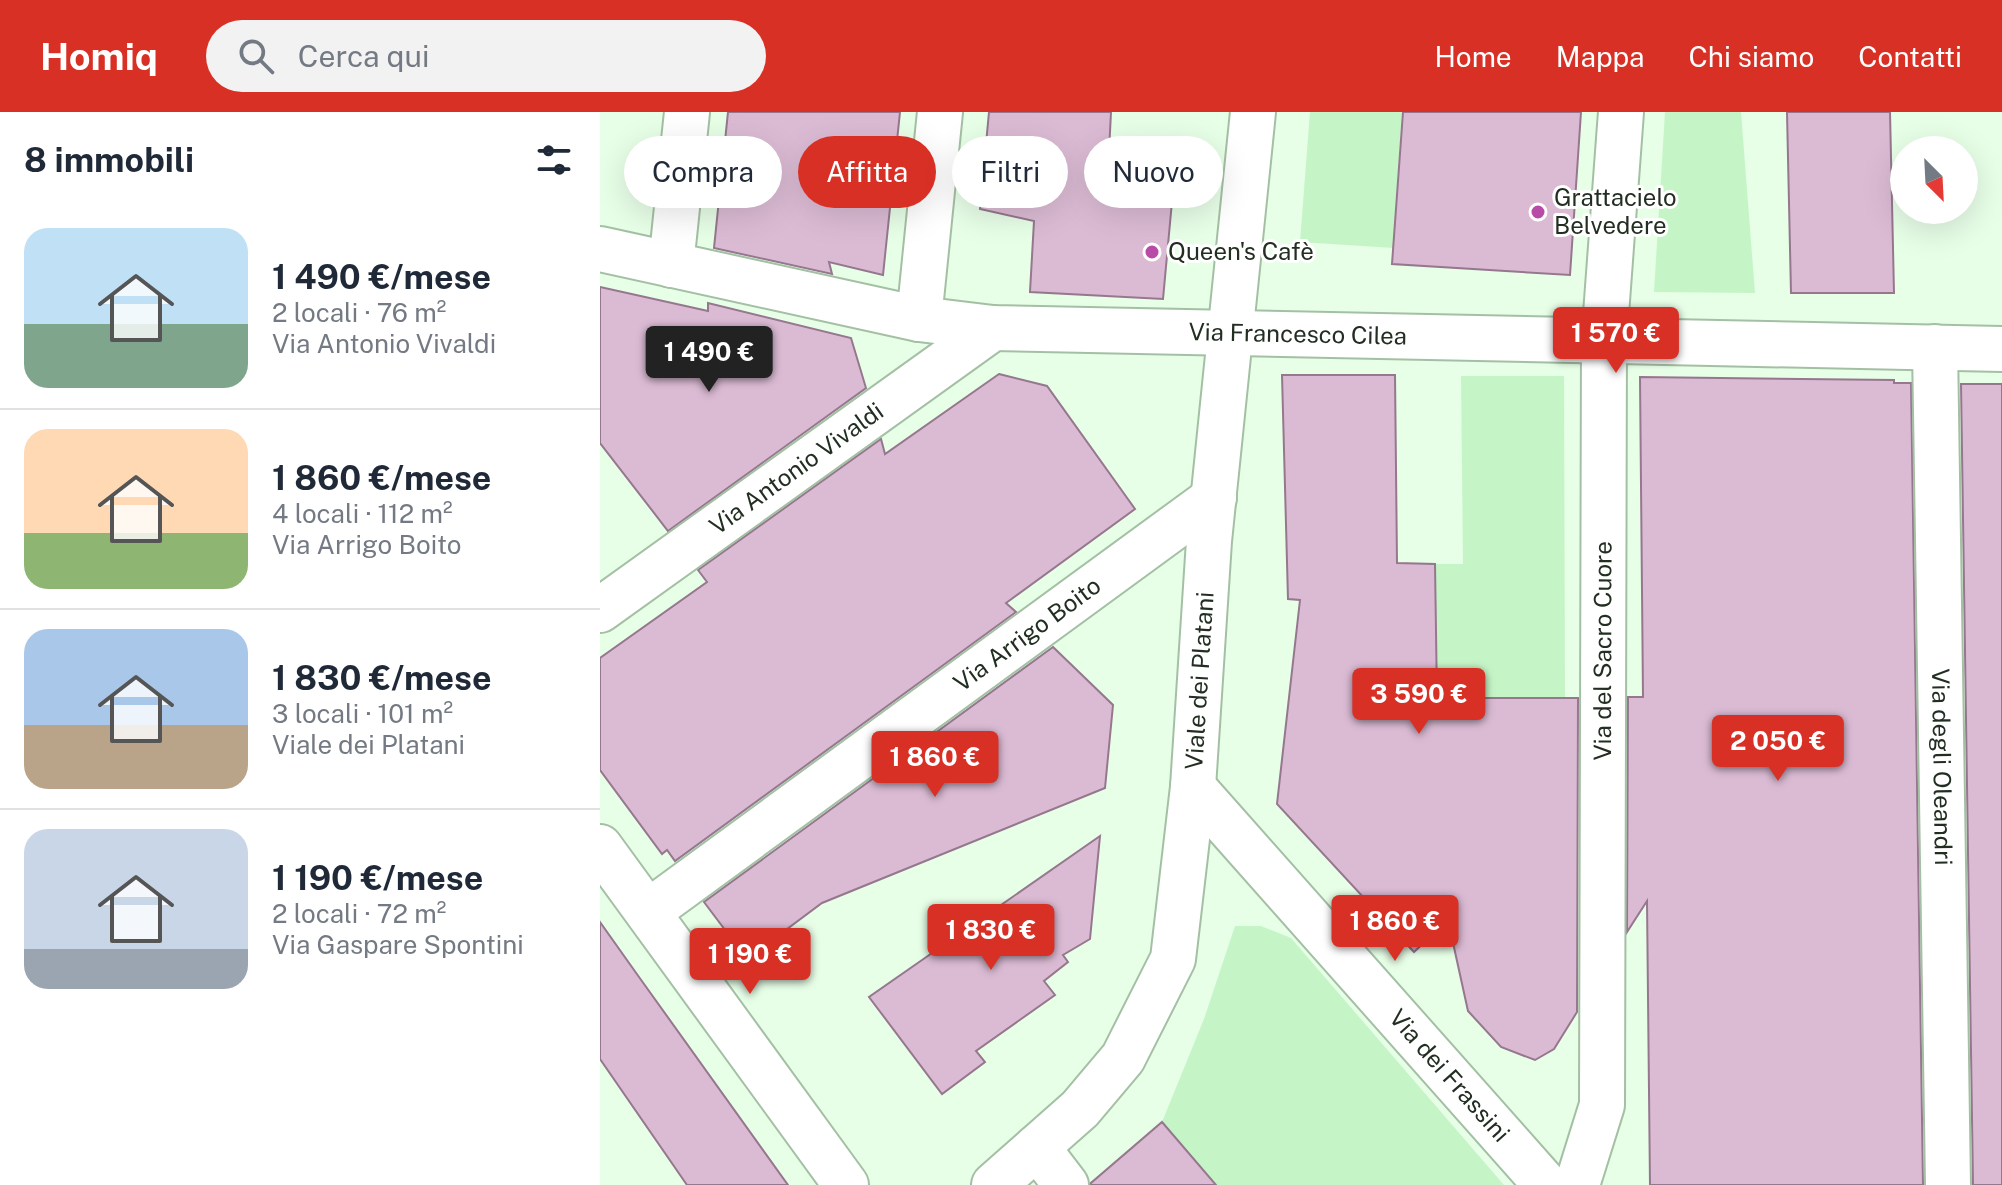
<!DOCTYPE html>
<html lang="it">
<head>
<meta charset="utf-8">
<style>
	:root { --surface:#fff; --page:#f2f2f3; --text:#1f2937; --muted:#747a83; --line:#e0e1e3; --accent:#d93025 }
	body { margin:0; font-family:"Public Sans",sans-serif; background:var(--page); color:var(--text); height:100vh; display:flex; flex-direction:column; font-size:30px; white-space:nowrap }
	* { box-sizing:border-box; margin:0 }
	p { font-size:26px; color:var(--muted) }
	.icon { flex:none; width:44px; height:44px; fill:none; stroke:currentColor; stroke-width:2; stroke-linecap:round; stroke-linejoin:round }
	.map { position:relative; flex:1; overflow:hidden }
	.drawer { display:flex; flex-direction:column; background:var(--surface); width:600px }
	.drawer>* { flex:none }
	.top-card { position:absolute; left:24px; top:24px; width:760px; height:72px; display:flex; gap:16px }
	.needle { width:52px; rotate:156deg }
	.tools { position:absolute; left:1290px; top:24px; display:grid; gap:16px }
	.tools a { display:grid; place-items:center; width:88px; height:88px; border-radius:50%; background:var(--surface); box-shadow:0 8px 32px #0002; font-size:40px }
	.price { position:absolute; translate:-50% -68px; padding:0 18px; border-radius:8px; background:var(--accent); color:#fff; font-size:26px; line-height:52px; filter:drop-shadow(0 2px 4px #0008) }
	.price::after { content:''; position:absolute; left:50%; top:48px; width:24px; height:18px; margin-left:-12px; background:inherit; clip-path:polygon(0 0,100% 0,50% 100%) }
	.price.current { background:#222; color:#fff }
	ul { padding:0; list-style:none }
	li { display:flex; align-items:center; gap:24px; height:200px; padding:0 24px }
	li+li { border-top:2px solid var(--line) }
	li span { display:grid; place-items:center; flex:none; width:224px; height:160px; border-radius:24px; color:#555 }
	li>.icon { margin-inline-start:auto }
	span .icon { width:96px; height:96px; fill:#fffc; stroke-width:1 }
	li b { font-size:34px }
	h2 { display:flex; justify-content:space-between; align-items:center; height:96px; padding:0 24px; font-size:34px }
	.tag { padding:0 28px; border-radius:36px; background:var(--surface); box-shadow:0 8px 32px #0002; font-size:28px; line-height:72px }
	.tag.current { background:var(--accent); color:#fff }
	header { display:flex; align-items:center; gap:48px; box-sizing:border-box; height:112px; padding:0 40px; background:var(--accent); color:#fff }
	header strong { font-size:38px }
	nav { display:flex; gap:44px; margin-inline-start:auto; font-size:28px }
	.search { width:560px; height:72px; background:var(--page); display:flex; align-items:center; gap:20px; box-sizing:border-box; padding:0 28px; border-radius:44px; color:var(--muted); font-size:30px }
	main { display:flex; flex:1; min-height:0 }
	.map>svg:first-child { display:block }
</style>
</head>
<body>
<header>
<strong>Homiq</strong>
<div class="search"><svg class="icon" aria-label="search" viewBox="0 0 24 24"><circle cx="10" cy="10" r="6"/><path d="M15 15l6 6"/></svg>Cerca qui</div>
<nav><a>Home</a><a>Mappa</a><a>Chi siamo</a><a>Contatti</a></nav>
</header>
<main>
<section class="drawer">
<h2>8 immobili<svg class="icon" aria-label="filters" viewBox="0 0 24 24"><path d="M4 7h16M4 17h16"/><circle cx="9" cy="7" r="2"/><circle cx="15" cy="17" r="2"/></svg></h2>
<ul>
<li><span style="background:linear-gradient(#bfe0f5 60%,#7fa58c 0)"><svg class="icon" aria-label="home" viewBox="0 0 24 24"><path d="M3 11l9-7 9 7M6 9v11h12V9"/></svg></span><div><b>1 490 €/mese</b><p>2 locali · 76 m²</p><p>Via Antonio Vivaldi</p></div></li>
<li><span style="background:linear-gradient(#ffd9b3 65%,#8fb573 0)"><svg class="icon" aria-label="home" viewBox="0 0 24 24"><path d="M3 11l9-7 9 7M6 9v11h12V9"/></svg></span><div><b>1 860 €/mese</b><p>4 locali · 112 m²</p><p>Via Arrigo Boito</p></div></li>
<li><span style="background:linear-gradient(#a9c7e8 60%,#b9a48a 0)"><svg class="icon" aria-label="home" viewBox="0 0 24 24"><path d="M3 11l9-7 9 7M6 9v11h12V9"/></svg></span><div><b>1 830 €/mese</b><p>3 locali · 101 m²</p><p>Viale dei Platani</p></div></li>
<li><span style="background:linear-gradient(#c9d6e8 75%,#9aa5b1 0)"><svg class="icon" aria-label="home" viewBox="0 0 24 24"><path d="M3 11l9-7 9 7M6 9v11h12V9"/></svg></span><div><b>1 190 €/mese</b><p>2 locali · 72 m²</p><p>Via Gaspare Spontini</p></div></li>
</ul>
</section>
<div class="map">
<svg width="1402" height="1073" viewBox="0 0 1402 1073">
	<rect width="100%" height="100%" fill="#e7fee7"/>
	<path fill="#c5f5c6" d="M 710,0 L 802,0 L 793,136 L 700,130 Z
		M 1065,0 L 1141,0 L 1155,181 L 1054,180 Z
		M 861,264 L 964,264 L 965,586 L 848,586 L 790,549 L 836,530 L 835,452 L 863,452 Z
		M 635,814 L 661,814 L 691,826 L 904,1073 L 616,1073 L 562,1010 L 604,907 Z"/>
	<path fill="#dbbbd4" stroke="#95778e" stroke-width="2" d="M 128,0 L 300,0 L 283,163 L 229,150 L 232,162 L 114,136 Z
		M 389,0 L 511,0 L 509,40 L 576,46 L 563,187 L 430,180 L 434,109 L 380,97 Z
		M 803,0 L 981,0 L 970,163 L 792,152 Z
		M 1187,0 L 1290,0 L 1294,181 L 1191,181 Z
		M 0,175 L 108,199 L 108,191 L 251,226 L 266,276 L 68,419 L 0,331 Z
		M 399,262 L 447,274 L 535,397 L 406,491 L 416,500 L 75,749 L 67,738 L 62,742 L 0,658 L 0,546 L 107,470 L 98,458 L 281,327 L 285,342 Z
		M 682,263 L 795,263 L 797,451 L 835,452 L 837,586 L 978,586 L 977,900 L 954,937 L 935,948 L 901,935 L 868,899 L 848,808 L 814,840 L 677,692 L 700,488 L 688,487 Z
		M 1040,265 L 1294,268 L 1294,271 L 1311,271 L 1323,1073 L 1050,1073 L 1047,789 L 1027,820 L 1028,585 L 1043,585 Z
		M 1361,272 L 1402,272 L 1402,1073 L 1373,1073 Z
		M 453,535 L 513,593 L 505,676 L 222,791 L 147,847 L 104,790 Z
		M 500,724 L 490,827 L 463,843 L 468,850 L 444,869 L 455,883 L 376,939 L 385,950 L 342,982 L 269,885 Z
		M 0,810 L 39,865 L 188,1073 L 87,1073 L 0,947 Z
		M 562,1010 L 616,1073 L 490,1073 L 491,1071 Z"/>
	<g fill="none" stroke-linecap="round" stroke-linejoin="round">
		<defs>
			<g id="minor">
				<path id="s1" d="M 0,137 L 319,207 L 393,216 L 1402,237"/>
				<path d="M 71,153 L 87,0"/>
				<path d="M 319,207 L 340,0"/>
				<path id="s2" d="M 1335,235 L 1348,1073"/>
				<path id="s3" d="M 0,498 L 393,216"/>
				<path id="s4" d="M 593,675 L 946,1073"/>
				<path d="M 0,735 L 246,1073"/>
				<path id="s5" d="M 48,800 L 614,386"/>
				<path d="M 437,1035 L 466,1073"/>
				<path id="s6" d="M 394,1073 L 480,997 L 523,946 L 573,847 L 593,675 L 609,429 L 653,0"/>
				<path id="s7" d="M 977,1073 L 1002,993 L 1004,229 L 1021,0"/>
			</g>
		</defs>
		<use href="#minor" stroke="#a4c0a4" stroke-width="48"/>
		<use href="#minor" stroke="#fff" stroke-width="44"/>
	</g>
	<g fill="#b84aa8" stroke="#fff" stroke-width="3">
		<circle cx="938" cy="100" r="8"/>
		<circle cx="552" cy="140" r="8"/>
	</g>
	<g text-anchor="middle" stroke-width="6" stroke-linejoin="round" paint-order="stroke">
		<g font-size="24" fill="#232e23" stroke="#fff" text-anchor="start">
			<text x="954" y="94">Grattacielo<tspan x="954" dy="28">Belvedere</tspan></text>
			<text x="568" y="148">Queen's Cafè</text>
		</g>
		<g font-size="24" fill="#232e23" stroke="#fff">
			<text dy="8" stroke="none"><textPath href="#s1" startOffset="706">Via Francesco Cilea</textPath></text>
			<text dy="8" stroke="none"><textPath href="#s3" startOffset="242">Via Antonio Vivaldi</textPath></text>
			<text dy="8" stroke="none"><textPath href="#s5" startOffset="470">Via Arrigo Boito</textPath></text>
			<text dy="8" stroke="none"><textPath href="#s7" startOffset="538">Via del Sacro Cuore</textPath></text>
			<text dy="8" stroke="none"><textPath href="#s6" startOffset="572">Viale dei Platani</textPath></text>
			<text dy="8" stroke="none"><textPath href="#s2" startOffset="420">Via degli Oleandri</textPath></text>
			<text dy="8" stroke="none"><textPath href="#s4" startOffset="386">Via dei Frassini</textPath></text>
		</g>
	</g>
</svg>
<div class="tools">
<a><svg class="needle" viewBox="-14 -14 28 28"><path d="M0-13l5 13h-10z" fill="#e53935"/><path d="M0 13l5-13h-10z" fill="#747a83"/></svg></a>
</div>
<b class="price" style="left:1016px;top:263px">1 570 €</b>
<b class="price current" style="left:109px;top:282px">1 490 €</b>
<b class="price" style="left:819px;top:624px">3 590 €</b>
<b class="price" style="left:1178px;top:671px">2 050 €</b>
<b class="price" style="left:335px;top:687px">1 860 €</b>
<b class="price" style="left:795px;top:851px">1 860 €</b>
<b class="price" style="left:391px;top:860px">1 830 €</b>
<b class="price" style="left:150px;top:884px">1 190 €</b>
<div class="top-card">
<a class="tag">Compra</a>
<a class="tag current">Affitta</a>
<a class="tag">Filtri</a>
<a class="tag">Nuovo</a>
</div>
</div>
</main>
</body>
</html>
